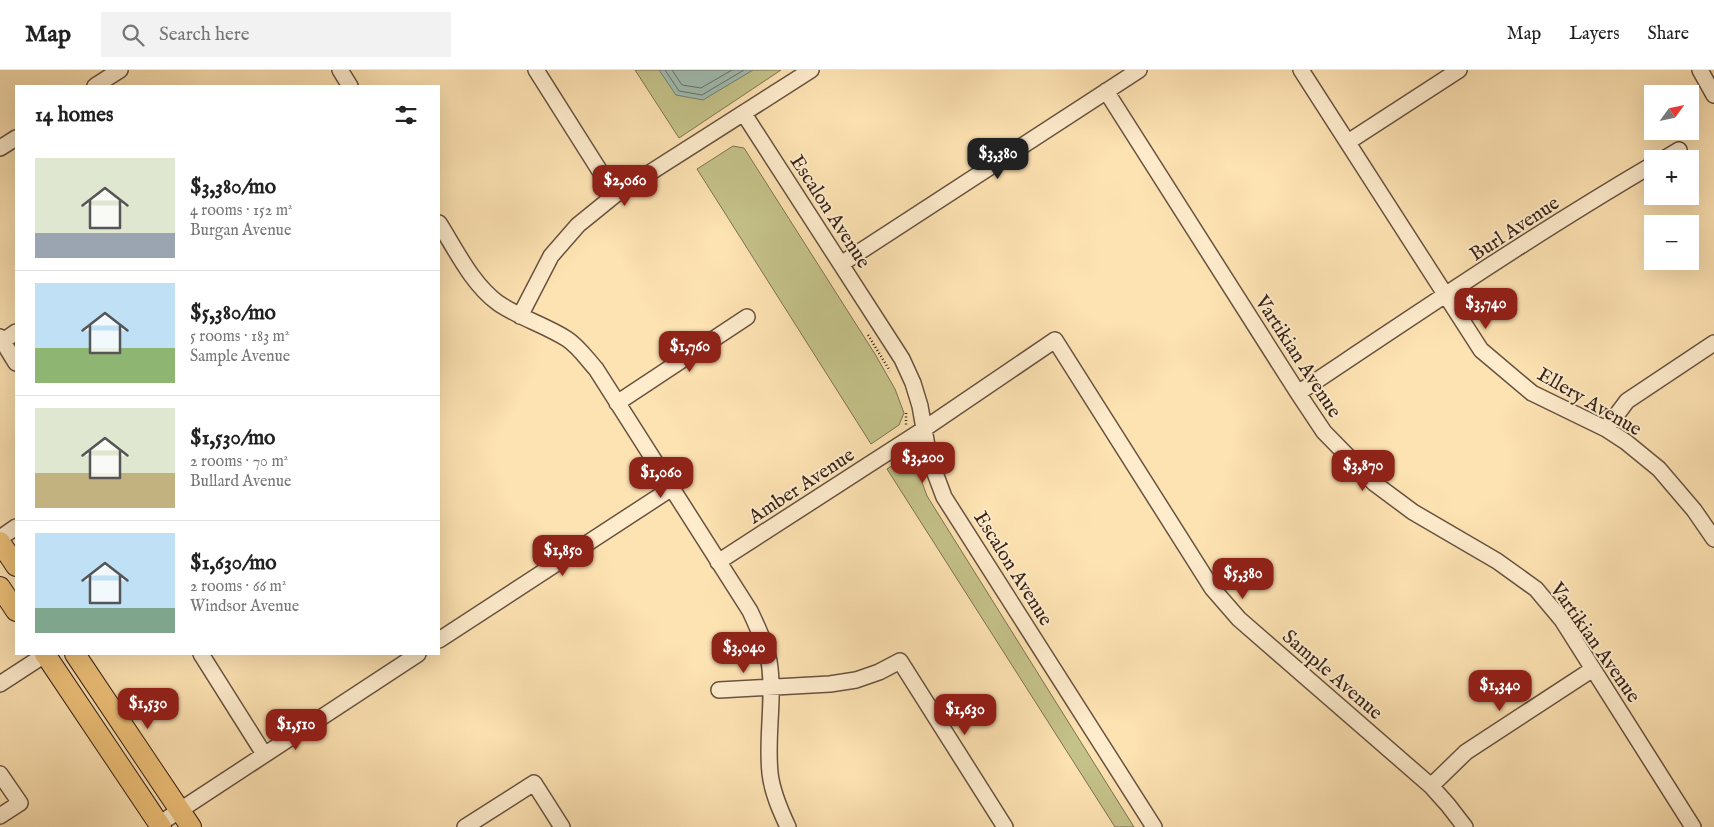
<!DOCTYPE html>
<html lang="en">
<head>
<meta charset="utf-8">
<style>
	:root { --surface:#fff; --page:#f2f2f2; --text:#222; --muted:#767676; --line:#e0e0e0; --accent:#8f2418 }
	body { margin:0; font-family:"IM FELL English",serif; background:var(--page); color:var(--text); height:100vh; display:flex; flex-direction:column; font-size:19px; white-space:nowrap }
	* { box-sizing:border-box; margin:0 }
	p { font-size:16px; color:var(--muted) }
	.icon { flex:none; width:28px; height:28px; fill:none; stroke:currentColor; stroke-width:2; stroke-linecap:round; stroke-linejoin:round }
	.map { position:relative; flex:1; overflow:hidden }
	.details { position:absolute; left:15px; top:15px; width:425px; height:570px; display:flex; flex-direction:column; background:var(--surface); border-radius:0px; box-shadow:0 5px 20px #0002 }
	.details>* { flex:none }
	.needle { width:32px; rotate:57deg }
	.fabs { position:absolute; left:1644px; top:15px; display:grid; gap:10px }
	.fabs a { display:grid; place-items:center; width:55px; height:55px; border-radius:0px; background:var(--surface); box-shadow:0 5px 20px #0002; font-size:25px }
	.price { position:absolute; translate:-50% -42px; padding:0 11px; border-radius:10px; background:var(--accent); color:#fff; font-size:16px; line-height:32px; filter:drop-shadow(0 1px 2px #0008) }
	.price::after { content:''; position:absolute; left:50%; top:30px; width:15px; height:11px; margin-left:-8px; background:inherit; clip-path:polygon(0 0,100% 0,50% 100%) }
	.price.active { background:#222; color:#fff }
	ul { padding:0; list-style:none }
	li { display:flex; align-items:center; gap:15px; height:125px; padding:0 20px }
	li+li { border-top:1px solid var(--line) }
	li span { display:grid; place-items:center; flex:none; width:140px; height:100px; border-radius:0px; color:#555 }
	li>.icon { margin-inline-start:auto }
	span .icon { width:60px; height:60px; fill:#fffc; stroke-width:1 }
	li b { font-size:21px }
	h2 { display:flex; justify-content:space-between; align-items:center; height:60px; padding:0 20px; font-size:21px }
	header { display:flex; align-items:center; gap:30px; box-sizing:border-box; height:70px; padding:0 25px; background:var(--surface); border-bottom:1px solid var(--line) }
	header strong { font-size:24px }
	nav { display:flex; gap:28px; margin-inline-start:auto; font-size:18px }
	.search { width:350px; height:45px; background:var(--page); display:flex; align-items:center; gap:12px; box-sizing:border-box; padding:0 18px; border-radius:0px; color:var(--muted); font-size:19px }
	.map>svg:first-child { display:block }
</style>
</head>
<body>
<header>
<strong>Map</strong>
<div class="search"><svg class="icon" aria-label="search" viewBox="0 0 24 24"><circle cx="10" cy="10" r="6"/><path d="M15 15l6 6"/></svg>Search here</div>
<nav><a>Map</a><a>Layers</a><a>Share</a></nav>
</header>
<div class="map">
<svg width="1714" height="757" viewBox="0 0 1714 757">
	<rect width="100%" height="100%" fill="#fde2b2"/>
	<filter id="stains"><feTurbulence type="fractalNoise" baseFrequency=".004" numOctaves="4"/><feColorMatrix values="0 0 0 0 .2 0 0 0 0 .09 0 0 0 0 .02 0 0 0 .5 -.17"/></filter>
	<radialGradient id="worn" r=".72"><stop offset=".6" stop-color="#630" stop-opacity="0"/><stop offset="1" stop-color="#630" stop-opacity=".3"/></radialGradient>
	<path fill="#c4c289" stroke="#7e7252" d="M 635,0 L 781,0 L 679,68 Z
		M 733,76 L 744,78 L 875,284 L 895,319 L 904,343 L 899,355 L 871,374 L 697,99 Z
		M 901,390 L 915,393 L 927,426 L 1134,757 L 1115,757 L 887,399 Z"/>
	<path fill="#a0bdb2" stroke="#767f75" d="M 659,0 L 753,0 L 703,30 L 676,25 Z"/>
	<g fill="none" stroke-linecap="round" stroke-linejoin="round">
		<path stroke="#6c7066" stroke-width="1" d="M 665,0 L 679,21 L 702,25 L 744,0
			M 672,0 L 682,15 L 701,18 L 732,0"/>
		<defs>
			<path id="minor" d="M 340,0 L 350,16
				M 536,0 L 615,125
				M 1301,0 L 1481,280 L 1532,323 L 1606,359 L 1626,372 L 1659,399 L 1694,440 L 1714,469
				M 1700,0 L 1714,25
				M 95,16 L 120,0
				M 1106,21 L 1298,323 L 1324,362 L 1374,413 L 1413,442 L 1497,491 L 1536,519 L 1562,550 L 1693,757
				M 744,44 L 902,289 L 913,313 L 920,336 L 929,387 L 944,427 L 1154,757
				M 1348,72 L 1459,0
				M 0,78 L 16,68
				M 1664,89 L 1679,80
				M 439,153 C 456,180 472,214 498,233 C 520,248 545,255 567,269 C 578,276 587,289 596,299 L 750,541 C 758,558 765,573 769,591 C 775,628 766,666 770,703 C 772,722 780,740 788,757
				M 841,194 L 1139,0
				M 520,246 L 551,186 L 578,155 L 615,125 L 811,0
				M 0,267 L 16,293
				M 3,271 L 16,262
				M 1298,323 C 1415,245 1531,166 1652,95
				M 617,333 L 747,247
				M 1606,359 L 1627,331 L 1714,273
				M 0,468 L 16,457
				M 718,492 L 924,359 L 1055,270 L 1212,518 L 1239,549 L 1431,716 L 1448,735 L 1465,757
				M 439,570 L 672,418
				M 201,584 L 264,684
				M 0,614 L 46,584
				M 719,620 L 830,614 L 856,610 L 879,602 L 900,591 L 1005,757
				M 0,704 L 20,733 L 0,746
				M 1431,716 L 1466,682 L 1593,599
				M 159,754 L 418,584
				M 465,757 L 534,713 L 562,757"/>
			<path id="major" d="M 0,472 L 16,496
				M 0,517 L 16,541
				M 45,584 L 161,757
				M 75,584 L 191,757"/>
		</defs>
		<use href="#minor" stroke="#685340" stroke-width="18"/>
		<use href="#major" stroke="#37231a" stroke-width="22"/>
		<path stroke="#37231a" stroke-width="2.5" stroke-dasharray="1 2.5" stroke-linecap="butt" d="M 868,265 L 890,301
			M 906,343 L 906,355"/>
		<use href="#minor" stroke="#feeccd" stroke-width="15"/>
		<use href="#major" stroke="#eec179" stroke-width="20"/>
	</g>
	<g text-anchor="middle" stroke-width="4" stroke-linejoin="round" paint-order="stroke">
		<g font-size="20" fill="#37231a" stroke="#feeccd">
			<text transform="translate(831 141) rotate(57)" y="7">Escalon Avenue</text>
			<text transform="translate(1514 158) rotate(-33)" y="7">Burl Avenue</text>
			<text transform="translate(1299 286) rotate(57)" y="7">Vartikian Avenue</text>
			<text transform="translate(1590 331) rotate(30)" y="7">Ellery Avenue</text>
			<text transform="translate(801 415) rotate(-33)" y="7">Amber Avenue</text>
			<text transform="translate(1014 498) rotate(58)" y="7">Escalon Avenue</text>
			<text transform="translate(1596 572) rotate(55)" y="7">Vartikian Avenue</text>
			<text transform="translate(1333 604) rotate(41)" y="7">Sample Avenue</text>
		</g>
	</g>
	<rect width="100%" height="100%" filter="url(#stains)"/>
	<rect width="100%" height="100%" fill="url(#worn)"/>
</svg>
<div class="fabs">
<a><svg class="needle" viewBox="-14 -14 28 28"><path d="M0-13l5 13h-10z" fill="#e53935"/><path d="M0 13l5-13h-10z" fill="#767676"/></svg></a>
<a>+</a>
<a>−</a>
</div>
<b class="price active" style="left:998px;top:110px">$3,380</b>
<b class="price" style="left:625px;top:137px">$2,060</b>
<b class="price" style="left:1486px;top:260px">$3,740</b>
<b class="price" style="left:690px;top:303px">$1,760</b>
<b class="price" style="left:923px;top:414px">$3,200</b>
<b class="price" style="left:1363px;top:422px">$3,870</b>
<b class="price" style="left:661px;top:429px">$1,060</b>
<b class="price" style="left:563px;top:507px">$1,850</b>
<b class="price" style="left:1243px;top:530px">$5,380</b>
<b class="price" style="left:744px;top:604px">$3,040</b>
<b class="price" style="left:1500px;top:642px">$1,340</b>
<b class="price" style="left:148px;top:660px">$1,530</b>
<b class="price" style="left:965px;top:666px">$1,630</b>
<b class="price" style="left:296px;top:681px">$1,510</b>
<section class="details">
<h2>14 homes<svg class="icon" aria-label="filters" viewBox="0 0 24 24"><path d="M4 7h16M4 17h16"/><circle cx="9" cy="7" r="2"/><circle cx="15" cy="17" r="2"/></svg></h2>
<ul>
<li><span style="background:linear-gradient(#dfe7d0 75%,#9aa5b1 0)"><svg class="icon" aria-label="home" viewBox="0 0 24 24"><path d="M3 11l9-7 9 7M6 9v11h12V9"/></svg></span><div><b>$3,380/mo</b><p>4 rooms · 152 m²</p><p>Burgan Avenue</p></div></li>
<li><span style="background:linear-gradient(#bfe0f5 65%,#8fb573 0)"><svg class="icon" aria-label="home" viewBox="0 0 24 24"><path d="M3 11l9-7 9 7M6 9v11h12V9"/></svg></span><div><b>$5,380/mo</b><p>5 rooms · 183 m²</p><p>Sample Avenue</p></div></li>
<li><span style="background:linear-gradient(#dfe7d0 65%,#c2b280 0)"><svg class="icon" aria-label="home" viewBox="0 0 24 24"><path d="M3 11l9-7 9 7M6 9v11h12V9"/></svg></span><div><b>$1,530/mo</b><p>2 rooms · 70 m²</p><p>Bullard Avenue</p></div></li>
<li><span style="background:linear-gradient(#bfe0f5 75%,#7fa58c 0)"><svg class="icon" aria-label="home" viewBox="0 0 24 24"><path d="M3 11l9-7 9 7M6 9v11h12V9"/></svg></span><div><b>$1,630/mo</b><p>2 rooms · 66 m²</p><p>Windsor Avenue</p></div></li>
</ul>
</section>
</div>
</body>
</html>
